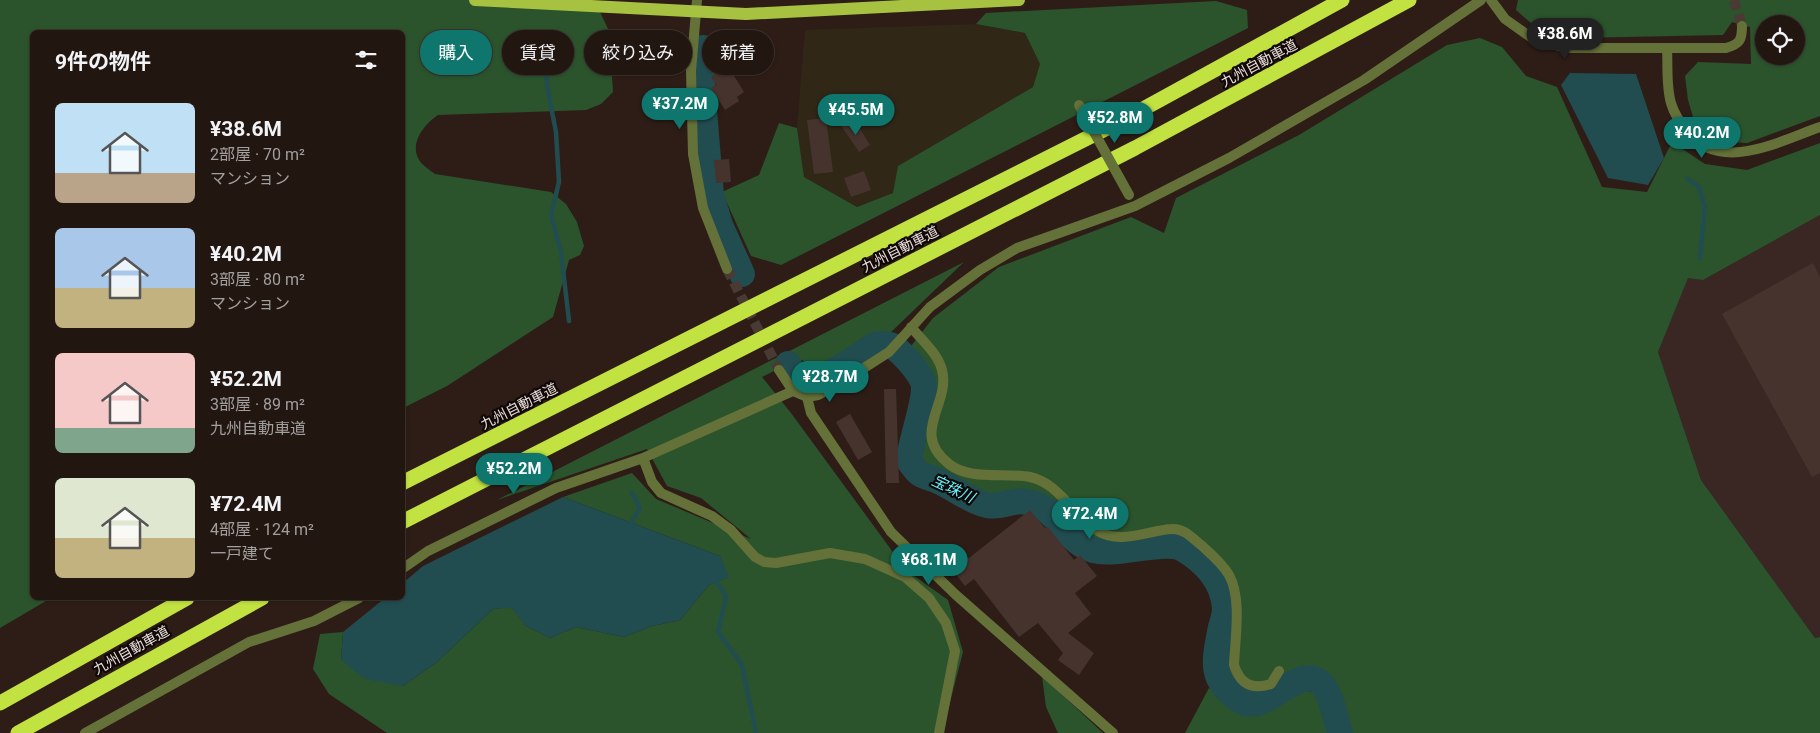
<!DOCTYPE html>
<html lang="ja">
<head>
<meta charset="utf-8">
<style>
	:root { --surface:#221611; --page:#2a1f1a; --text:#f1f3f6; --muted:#a29f9f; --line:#3f3531; --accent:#0f766e }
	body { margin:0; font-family:Roboto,"Noto Sans JP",sans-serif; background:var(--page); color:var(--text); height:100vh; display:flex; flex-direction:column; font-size:19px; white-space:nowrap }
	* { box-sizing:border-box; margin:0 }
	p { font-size:16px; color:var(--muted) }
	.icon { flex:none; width:28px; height:28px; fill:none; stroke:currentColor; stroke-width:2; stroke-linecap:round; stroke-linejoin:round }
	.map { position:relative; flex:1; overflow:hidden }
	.panel { position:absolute; left:30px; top:30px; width:375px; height:570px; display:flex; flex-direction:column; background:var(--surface); border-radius:8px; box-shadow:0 1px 4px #0004,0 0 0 1px var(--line) }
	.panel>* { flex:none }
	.top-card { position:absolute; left:420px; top:30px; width:475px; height:45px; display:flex; gap:10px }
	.tools { position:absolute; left:1755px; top:15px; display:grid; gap:10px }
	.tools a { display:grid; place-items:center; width:50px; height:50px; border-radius:50%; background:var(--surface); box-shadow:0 1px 4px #0004,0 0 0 1px var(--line); font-size:25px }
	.price { position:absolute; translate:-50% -42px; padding:0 11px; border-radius:18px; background:var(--accent); color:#fff; font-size:16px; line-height:32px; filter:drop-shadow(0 1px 2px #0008) }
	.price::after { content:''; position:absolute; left:50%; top:30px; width:15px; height:11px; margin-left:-8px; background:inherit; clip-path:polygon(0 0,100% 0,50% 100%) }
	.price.current { background:#222; color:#fff }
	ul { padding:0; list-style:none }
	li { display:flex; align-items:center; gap:15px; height:125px; padding:0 25px }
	li span { display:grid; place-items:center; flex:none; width:140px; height:100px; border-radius:8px; color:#555 }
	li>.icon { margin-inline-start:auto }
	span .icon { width:60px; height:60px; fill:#fffc; stroke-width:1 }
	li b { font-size:21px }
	h2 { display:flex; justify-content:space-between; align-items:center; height:60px; padding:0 25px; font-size:21px }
	.chip { padding:0 18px; border-radius:22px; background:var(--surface); box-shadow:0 1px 4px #0004,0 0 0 1px var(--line); font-size:18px; line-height:45px }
	.chip.current { background:var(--accent); color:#fff }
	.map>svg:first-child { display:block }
</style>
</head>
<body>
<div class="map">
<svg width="1820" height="733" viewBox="0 0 1820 733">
	<rect width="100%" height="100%" fill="#2e1d17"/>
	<path fill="#3a2723" d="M 1820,215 L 1820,637 L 1815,638 L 1701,480 L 1658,352 L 1688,277 L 1703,280 Z"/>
	<path fill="#302717" d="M 976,24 L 1025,33 L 1040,64 L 1033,87 L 898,166 L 894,193 L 857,207 L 804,177 L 797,128 L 805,30 Z"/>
	<path fill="#2b542d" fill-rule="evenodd" d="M 0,0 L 569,0 L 600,12 L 609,31 L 613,92 L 601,104 L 586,110 L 438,115 C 426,123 410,141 418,158 C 421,165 429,169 435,174 L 551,192 L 566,204 L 577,222 L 584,246 L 580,255 L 569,260 L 553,317 L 447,386 L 403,408 L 402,32 L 32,32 L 32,598 L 51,598 L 0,628 Z
		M 1518,0 L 1820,0 L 1820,116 L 1747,143 L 1716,141 L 1696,127 L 1688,100 L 1685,76 L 1698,62 L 1751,64 L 1750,27 L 1732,22 L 1723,35 L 1574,38 L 1532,24 L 1516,10 ZM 1764,24 L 1796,24 L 1796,56 L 1764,56 Z
		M 1216,1 L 1247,10 L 1248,28 L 781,265 L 751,256 L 722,192 L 759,175 L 779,123 L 797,128 L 804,177 L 857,207 L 893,193 L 898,166 L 1033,87 L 1040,64 L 1025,33 L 976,24 L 986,13 Z
		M 1480,38 L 1502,47 L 1526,76 L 1557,87 L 1602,187 L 1647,192 L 1672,142 L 1705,164 L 1747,170 L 1820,143 L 1820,215 L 1703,280 L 1688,278 L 1658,352 L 1701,480 L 1815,638 L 1820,637 L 1820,733 L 1346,733 L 1331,684 L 1319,674 L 1297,673 L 1269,691 L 1254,695 L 1239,691 L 1225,676 L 1219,659 L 1230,606 L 1223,580 L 1184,545 L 1168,540 L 1107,547 L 1081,535 L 1044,499 L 1022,495 L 984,497 L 951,474 L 929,468 L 916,450 L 930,385 L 908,350 L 933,318 L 999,267 L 1131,217 L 1164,233 L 1176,198 L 1299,135 L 1447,45 Z
		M 964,262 L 890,333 L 819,366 L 798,359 L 762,377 L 791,413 L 906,570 L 948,600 L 963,652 L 942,733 L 387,733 L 329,694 L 313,669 L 320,634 L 343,632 L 341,660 L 403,686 L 437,662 L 493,609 L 512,607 L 526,626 L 550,638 L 576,627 L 624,637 L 652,626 L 680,620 L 709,585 L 728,577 L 720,556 L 563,497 L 632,473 L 656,499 L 751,539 L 701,498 L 667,486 L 647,449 L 497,500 Z
		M 1042,676 L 1103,733 L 1058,733 L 1046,707 Z
		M 1209,688 L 1241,715 L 1278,705 L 1302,689 L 1321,695 L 1334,733 L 1185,733 Z"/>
	<path fill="#214d51" d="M 1570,73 L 1636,74 L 1664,158 L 1648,185 L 1608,178 L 1561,85 Z
		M 563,497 L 720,556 L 729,577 L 709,585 L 680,620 L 652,626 L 624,637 L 576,627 L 550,638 L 526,626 L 512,608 L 493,609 L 437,662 L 403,686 L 365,679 L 341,660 L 343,632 L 385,598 L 402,598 L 403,583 L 423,566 Z"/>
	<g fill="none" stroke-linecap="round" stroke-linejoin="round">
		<path stroke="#214d51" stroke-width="4.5" d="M 545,41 L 547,86 L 556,132 L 559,182 L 551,215 L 561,252 L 569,321
			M 1688,179 L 1699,187 L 1705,207 L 1700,258
			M 628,528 L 640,508 L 632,493
			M 714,578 L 726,596 L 718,632 L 742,665 L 756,733"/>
		<path stroke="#214d51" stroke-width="26" d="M 703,48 L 702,87 L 711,195 L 720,225 L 742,274
			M 788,364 C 792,370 796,379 804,381 C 822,384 859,354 875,345 C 888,342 893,345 902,354 C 909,361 919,372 923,382 C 928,396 910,442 909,461 C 912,465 915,470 919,473 C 922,476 928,477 933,479 C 951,485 968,501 987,505 C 1005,509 1013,495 1038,505 C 1058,513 1068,543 1093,550 C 1119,557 1165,538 1183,549 C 1205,562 1223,582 1225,608 C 1225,614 1223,621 1221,627 C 1215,659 1208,679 1239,700 C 1267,720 1303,652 1326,690 C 1333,702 1336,720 1340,733"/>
	</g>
	<path fill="#46332d" d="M 728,66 L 744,92 L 737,97 L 739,101 L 725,110 L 711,88 L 716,85 L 711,77 Z
		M 826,118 L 833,172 L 814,174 L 807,120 Z
		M 854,119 L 870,145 L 859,152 L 842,127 Z
		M 729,159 L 731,182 L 716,183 L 714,160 Z
		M 864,171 L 871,190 L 851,197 L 844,178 Z
		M 1813,263 L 1820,277 L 1820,473 L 1812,477 L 1722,314 Z
		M 884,389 L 896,389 L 899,483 L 886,483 Z
		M 850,414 L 872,452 L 858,460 L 836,422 Z
		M 1030,510 L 1045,528 L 1048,527 L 1074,560 L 1080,555 L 1097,576 L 1075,593 L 1091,614 L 1068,633 L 1094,653 L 1079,675 L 1058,660 L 1063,653 L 1038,623 L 1019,637 L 974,579 L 965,586 L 946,562 L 926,555 L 929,545 L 969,558 Z"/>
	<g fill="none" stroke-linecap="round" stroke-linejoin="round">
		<path stroke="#4a3a34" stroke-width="10" stroke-dasharray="10 5" stroke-linecap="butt" d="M 1734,0 L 1742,26
			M 727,269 L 779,370"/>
		<path stroke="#647138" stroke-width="10" d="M 697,0 L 691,71 L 693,154 L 703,208 L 727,269
			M 1491,0 L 1505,19 L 1532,38 L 1566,48 L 1726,48 C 1740,44 1742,40 1742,26
			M 1667,49 C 1668,66 1666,86 1671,103 C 1674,114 1681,124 1688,133 C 1722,173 1780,141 1820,127
			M 911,327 C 922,340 938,354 942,370 C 951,404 909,433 949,464 C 970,481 1005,472 1030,477 C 1059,483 1074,516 1098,531 C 1120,545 1149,530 1172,529 C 1184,528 1192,538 1201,545 C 1211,554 1222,563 1229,575 C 1242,598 1235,639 1234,665 C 1240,684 1252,690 1271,684 L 1279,671
			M 779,370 L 793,391 L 807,397 L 818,395 L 839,384 L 889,352 L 930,307 L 980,270 L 1017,248 L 1135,206 L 1229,158 L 1364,80 L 1481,0
			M 807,397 L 811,413 L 891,532 L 956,595 L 1113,733
			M 643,458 L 652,482 L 661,493 L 712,516 L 731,530 L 755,557 L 764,562 L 776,563 L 830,553 L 865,559 L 905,577 L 929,598 L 946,623 L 955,651 L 939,733
			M 402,569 L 428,551 L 556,488 L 643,458 L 793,391
			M 85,733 L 249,642 L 314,621 L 359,598"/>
		<path stroke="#a7c241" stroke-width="12" d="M 475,0 L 746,14 L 1019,0"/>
		<path stroke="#c1e240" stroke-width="15" d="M 402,483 L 1123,120 L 1342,0
			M 402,522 L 1135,148 L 1409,0
			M 0,703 L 187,598
			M 18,733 L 262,598"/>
		<path stroke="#647138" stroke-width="10" d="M 1079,105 L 1129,195"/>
	</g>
	<g text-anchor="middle" stroke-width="4.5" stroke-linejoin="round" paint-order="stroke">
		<g font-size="14" fill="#ebdfdb" stroke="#110907">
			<text transform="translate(1259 63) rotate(-28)" y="5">九州自動車道</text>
			<text transform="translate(900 249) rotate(-27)" y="5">九州自動車道</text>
			<text transform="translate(519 406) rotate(-27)" y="5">九州自動車道</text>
			<text transform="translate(131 650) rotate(-29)" y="5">九州自動車道</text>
		</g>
		<g font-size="15" font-style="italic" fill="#64f2ff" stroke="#110907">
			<text transform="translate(953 489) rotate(25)" y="5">宝珠川</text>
		</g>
	</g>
</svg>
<div class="tools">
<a><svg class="icon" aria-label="locate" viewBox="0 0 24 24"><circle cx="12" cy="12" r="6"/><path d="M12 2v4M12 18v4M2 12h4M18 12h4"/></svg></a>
</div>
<b class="price current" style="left:1565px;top:60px">¥38.6M</b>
<b class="price" style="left:680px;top:130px">¥37.2M</b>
<b class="price" style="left:856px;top:136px">¥45.5M</b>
<b class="price" style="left:1115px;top:144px">¥52.8M</b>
<b class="price" style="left:1702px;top:159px">¥40.2M</b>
<b class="price" style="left:830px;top:403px">¥28.7M</b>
<b class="price" style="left:514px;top:495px">¥52.2M</b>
<b class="price" style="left:1090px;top:540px">¥72.4M</b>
<b class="price" style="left:929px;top:586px">¥68.1M</b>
<div class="top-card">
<a class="chip current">購入</a>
<a class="chip">賃貸</a>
<a class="chip">絞り込み</a>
<a class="chip">新着</a>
</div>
<section class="panel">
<h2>9件の物件<svg class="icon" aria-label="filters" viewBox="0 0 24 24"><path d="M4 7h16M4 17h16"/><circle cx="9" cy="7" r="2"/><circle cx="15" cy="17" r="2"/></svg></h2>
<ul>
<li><span style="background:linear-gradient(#bfe0f5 70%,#b9a48a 0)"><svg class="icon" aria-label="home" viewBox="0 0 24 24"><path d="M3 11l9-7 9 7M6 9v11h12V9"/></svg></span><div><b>¥38.6M</b><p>2部屋 · 70 m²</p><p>マンション</p></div></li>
<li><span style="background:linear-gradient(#a9c7e8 60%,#c2b280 0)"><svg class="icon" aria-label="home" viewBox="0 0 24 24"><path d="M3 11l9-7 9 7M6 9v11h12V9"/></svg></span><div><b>¥40.2M</b><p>3部屋 · 80 m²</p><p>マンション</p></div></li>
<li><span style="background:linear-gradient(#f6c9c9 75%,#7fa58c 0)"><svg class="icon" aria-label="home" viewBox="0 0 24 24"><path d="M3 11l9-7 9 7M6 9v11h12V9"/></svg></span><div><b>¥52.2M</b><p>3部屋 · 89 m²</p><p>九州自動車道</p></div></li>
<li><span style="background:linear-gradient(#dfe7d0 60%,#c2b280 0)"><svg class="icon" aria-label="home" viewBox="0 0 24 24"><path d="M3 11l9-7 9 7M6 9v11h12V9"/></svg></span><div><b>¥72.4M</b><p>4部屋 · 124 m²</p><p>一戸建て</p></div></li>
</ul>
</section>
</div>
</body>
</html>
